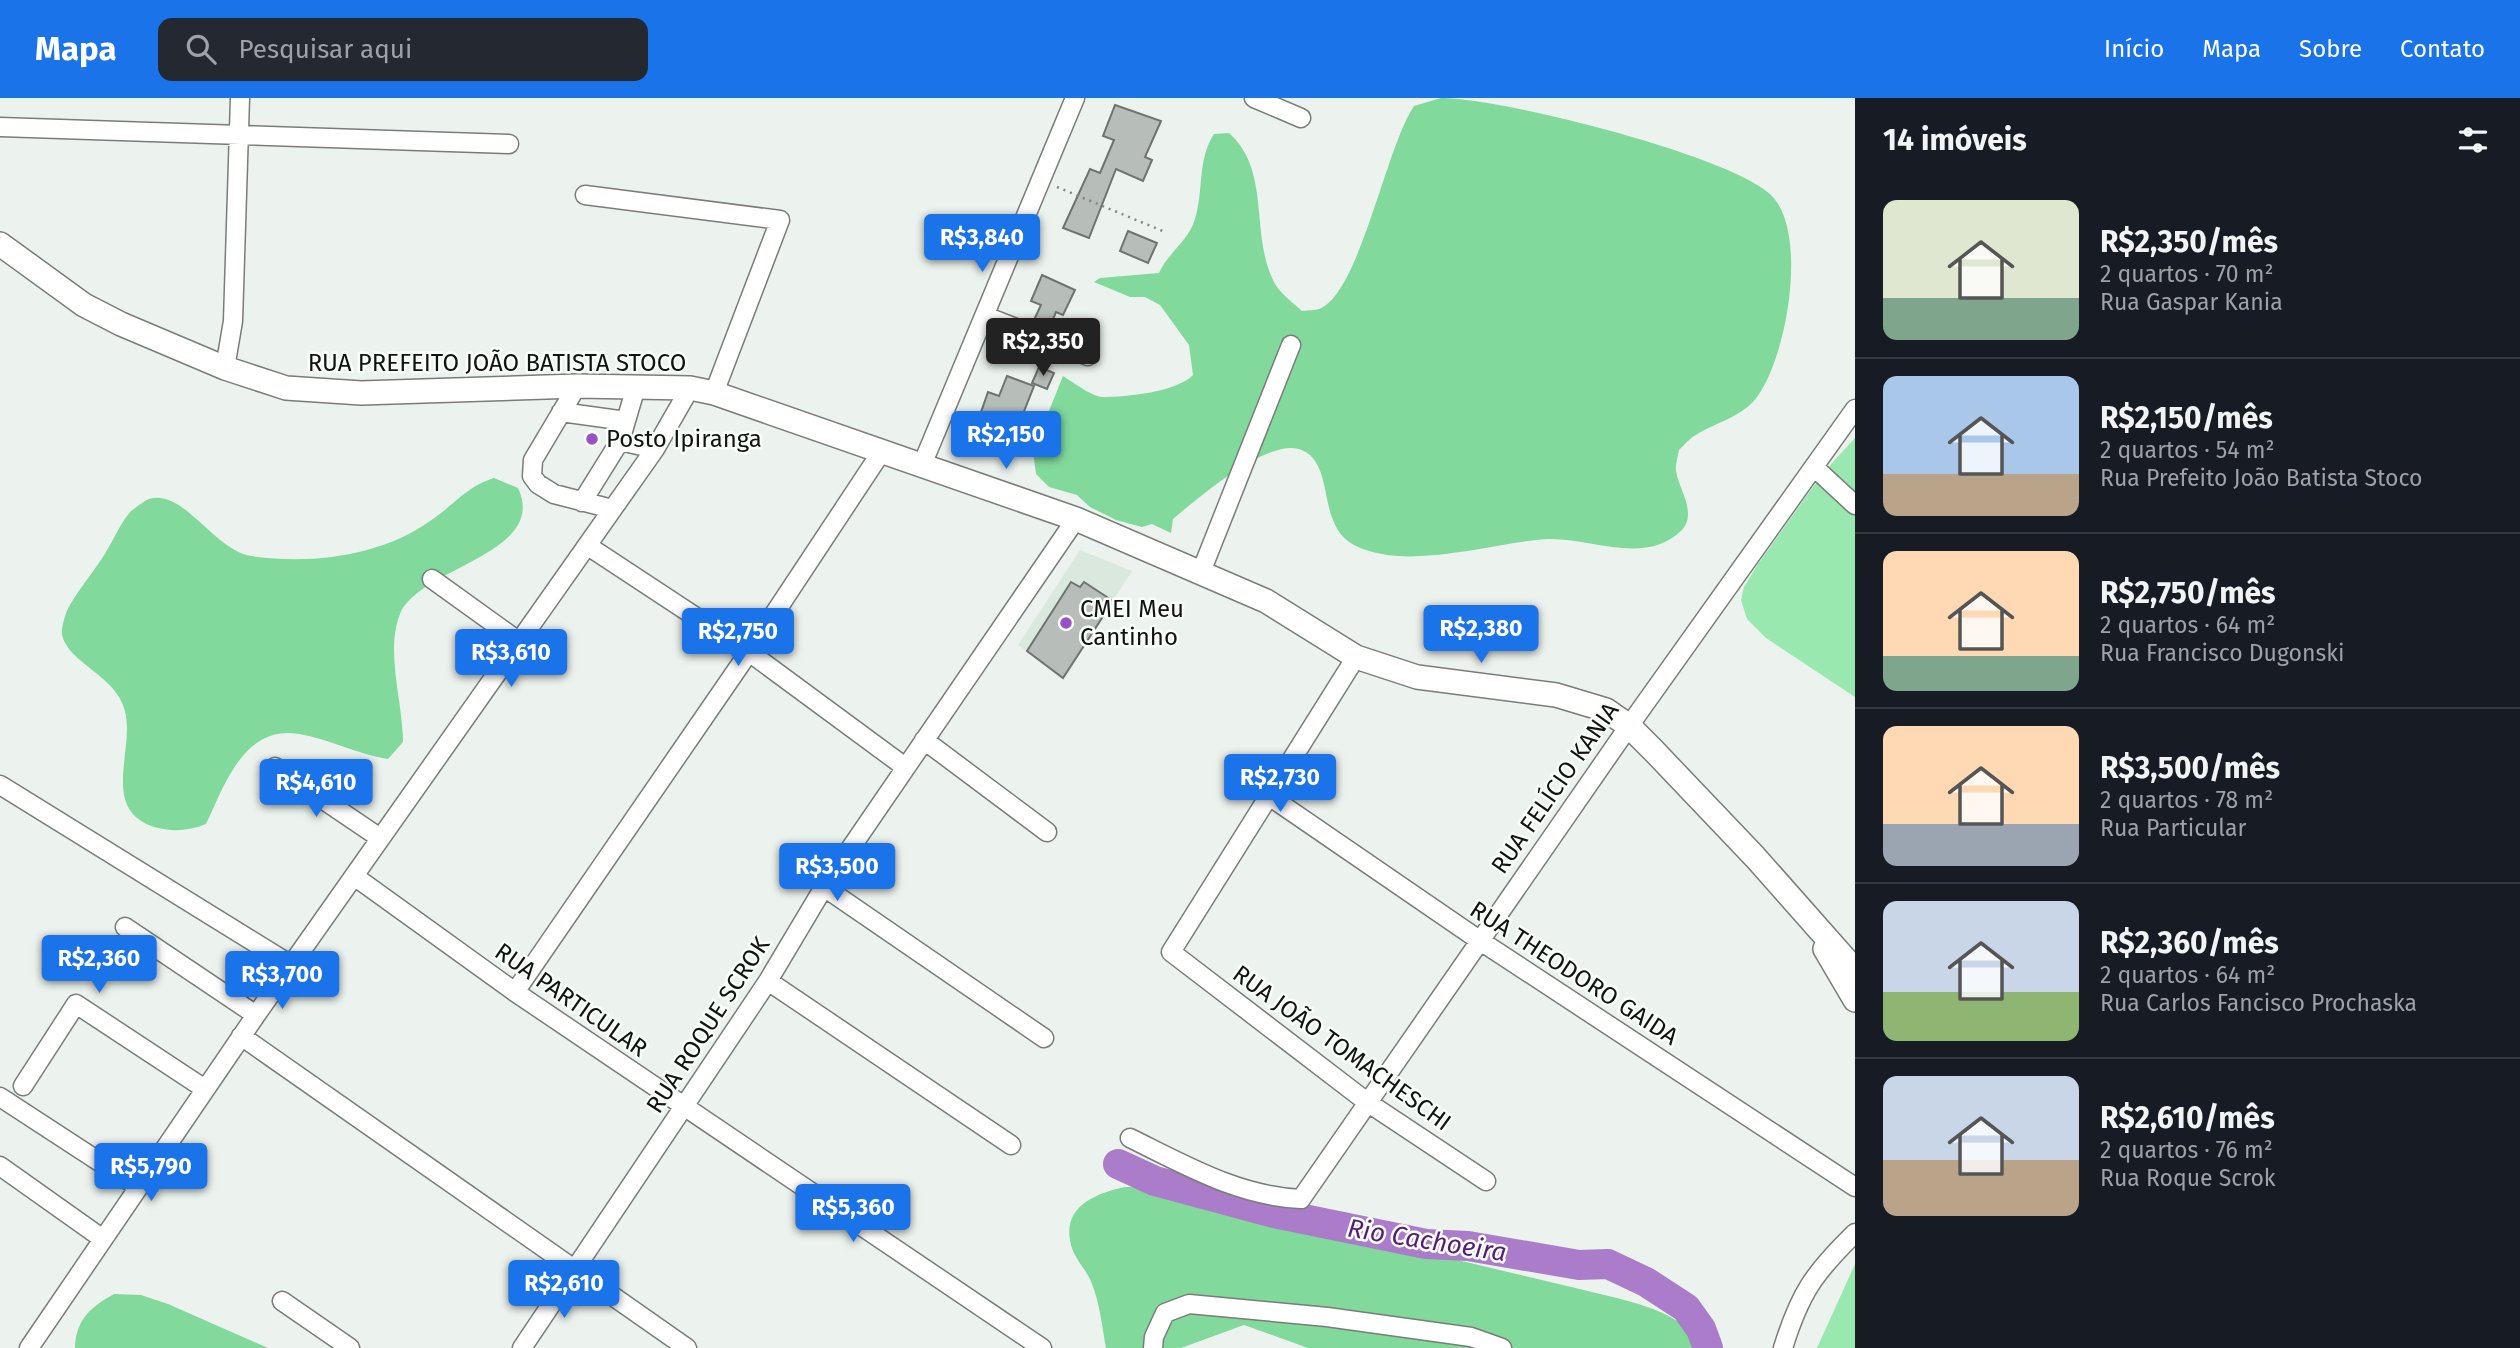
<!DOCTYPE html>
<html lang="pt">
<head>
<meta charset="utf-8">
<style>
	:root { --surface:#171b24; --page:#242831; --text:#f1f3f6; --muted:#9ea1a6; --line:#363941; --accent:#1a73e8 }
	body { margin:0; font-family:"Fira Sans",sans-serif; background:var(--page); color:var(--text); height:100vh; display:flex; flex-direction:column; font-size:26px; white-space:nowrap }
	* { box-sizing:border-box; margin:0 }
	p { font-size:23px; color:var(--muted) }
	.icon { flex:none; width:38px; height:38px; fill:none; stroke:currentColor; stroke-width:2; stroke-linecap:round; stroke-linejoin:round }
	.map { position:relative; flex:1; overflow:hidden }
	.side { display:flex; flex-direction:column; background:var(--surface); width:665px }
	.side>* { flex:none }
	.price { position:absolute; translate:-50% -60px; padding:0 16px; border-radius:7px; background:var(--accent); color:#fff; font-size:23px; line-height:46px; filter:drop-shadow(0 2px 4px #0008) }
	.price::after { content:''; position:absolute; left:50%; top:42px; width:21px; height:16px; margin-left:-10px; background:inherit; clip-path:polygon(0 0,100% 0,50% 100%) }
	.price.active { background:#222; color:#fff }
	ul { padding:0; list-style:none }
	li { display:flex; align-items:center; gap:21px; height:175px; padding:0 28px }
	li+li { border-top:2px solid var(--line) }
	li span { display:grid; place-items:center; flex:none; width:196px; height:140px; border-radius:14px; color:#555 }
	li>.icon { margin-inline-start:auto }
	span .icon { width:84px; height:84px; fill:#fffc; stroke-width:1 }
	li b { font-size:30px }
	h2 { display:flex; justify-content:space-between; align-items:center; height:84px; padding:0 28px; font-size:30px }
	header { display:flex; align-items:center; gap:42px; box-sizing:border-box; height:98px; padding:0 35px; background:var(--accent); color:#fff }
	header strong { font-size:33px }
	nav { display:flex; gap:38px; margin-inline-start:auto; font-size:24px }
	.search { width:490px; height:63px; background:var(--page); display:flex; align-items:center; gap:18px; box-sizing:border-box; padding:0 24px; border-radius:14px; color:var(--muted); font-size:26px }
	main { display:flex; flex:1; min-height:0 }
	.map>svg:first-child { display:block }
</style>
</head>
<body>
<header>
<strong>Mapa</strong>
<div class="search"><svg class="icon" aria-label="search" viewBox="0 0 24 24"><circle cx="10" cy="10" r="6"/><path d="M15 15l6 6"/></svg>Pesquisar aqui</div>
<nav><a>Início</a><a>Mapa</a><a>Sobre</a><a>Contato</a></nav>
</header>
<main>
<div class="map">
<svg width="1855" height="1250" viewBox="0 0 1855 1250">
	<rect width="100%" height="100%" fill="#ecf2ed"/>
	<path fill="#dbe8de" d="M 1080,452 L 1132,473 L 1063,580 L 1018,547 Z"/>
	<path fill="#98e8af" d="M 1855,340 L 1855,599 L 1766,540 L 1747,521 L 1741,502 L 1744,489 L 1758,466 L 1823,375 Z
		M 1855,1166 L 1855,1250 L 1817,1250 Z"/>
	<path fill="#81d99c" d="M 1441,0 C 1501,0 1730,57 1771,97 C 1809,134 1787,259 1757,299 C 1743,318 1718,324 1699,335 C 1691,339 1685,346 1679,352 C 1678,359 1675,367 1676,373 C 1679,392 1698,416 1681,433 C 1644,468 1590,439 1547,441 C 1491,445 1406,474 1354,447 C 1315,427 1337,363 1299,351 C 1266,341 1197,401 1173,421 L 1171,435 L 1152,426 L 1142,429 L 1116,422 L 1090,409 L 1077,397 L 1049,389 L 1036,376 L 1033,353 L 1063,278 C 1073,284 1092,299 1103,299 C 1126,299 1177,294 1193,277 L 1189,247 L 1160,207 L 1145,199 L 1130,199 L 1094,184 L 1100,180 L 1159,175 C 1168,155 1189,142 1195,121 C 1204,92 1197,62 1214,36 L 1229,35 C 1272,73 1249,138 1275,186 C 1281,196 1293,205 1302,213 C 1308,212 1318,213 1323,209 C 1361,187 1386,50 1414,8 Z
		M 494,380 L 518,390 C 549,456 419,469 400,516 C 385,554 403,604 403,644 L 388,661 C 357,656 329,641 299,636 C 244,627 225,686 206,726 C 189,733 172,734 154,729 C 100,711 135,653 125,613 C 116,577 69,566 62,537 C 61,529 66,513 70,507 C 81,488 95,472 106,454 C 114,441 121,424 131,413 C 135,410 144,403 149,401 C 183,390 214,452 251,458 C 311,467 383,458 433,421 C 456,405 466,389 494,380 Z
		M 1125,1089 L 1144,1089 L 1189,1098 L 1617,1200 C 1662,1212 1676,1218 1711,1250 L 1308,1250 L 1244,1227 L 1181,1250 L 1106,1250 C 1102,1229 1100,1206 1092,1186 C 1088,1174 1078,1165 1073,1153 C 1058,1112 1091,1096 1125,1089 Z
		M 114,1196 L 141,1197 L 168,1206 L 268,1250 L 75,1250 C 76,1221 91,1209 114,1196 Z"/>
	<g fill="none" stroke-linecap="round" stroke-linejoin="round">
		<path stroke="#ab7cca" stroke-width="30" d="M 1118,1066 L 1155,1083 L 1274,1115 L 1426,1146 L 1468,1148 L 1579,1167 L 1608,1166 L 1646,1184 L 1686,1210 L 1701,1231 L 1708,1250"/>
	</g>
	<path fill="#b7bdb8" stroke="#6e736f" stroke-width="2" d="M 1115,7 L 1161,23 L 1145,59 L 1152,62 L 1143,83 L 1116,71 L 1089,140 L 1063,130 L 1090,71 L 1100,75 L 1114,42 L 1103,38 Z
		M 1128,133 L 1157,145 L 1148,165 L 1120,153 Z
		M 1042,177 L 1075,192 L 1063,217 L 1056,214 L 1049,231 L 1033,224 L 1041,207 L 1031,203 Z
		M 1039,269 L 1054,275 L 1047,291 L 1032,285 Z
		M 1007,278 L 1034,288 L 1017,331 L 980,317 L 988,294 L 999,298 Z
		M 1071,484 L 1080,489 L 1084,484 L 1113,503 L 1063,580 L 1027,553 Z"/>
	<g fill="none" stroke-linecap="round" stroke-linejoin="round">
		<defs>
			<path id="minor" d="M 1254,0 L 1301,20
				M 0,29 L 509,46
				M 585,97 L 780,122 L 714,295
				M 985,218 L 1088,258
				M 225,270 L 233,223 L 240,0
				M 577,288 L 533,362 L 532,378 L 538,386 L 554,396 L 612,411
				M 561,314 L 626,323
				M 620,343 L 655,351
				M 922,367 L 1075,0
				M 1814,369 L 1855,407
				M 582,404 L 620,343 L 636,289
				M 588,448 L 749,554 L 905,669
				M 1201,474 L 1291,247
				M 432,481 L 521,545
				M 1356,559 L 1171,854 L 1367,1004 L 1486,1083
				M 924,642 L 1047,734
				M 275,669 L 380,740
				M 0,687 L 291,867
				M 1269,698 L 1479,842 L 1855,1089
				M 354,778 L 515,894 L 1042,1250
				M 824,789 L 1044,940
				M 125,829 L 256,917
				M 768,883 L 1011,1047
				M 515,894 L 749,554 L 882,353
				M 241,938 L 687,1250
				M 23,988 L 76,906 L 205,991
				M 0,999 L 138,1089
				M 1130,1040 C 1185,1067 1238,1098 1301,1101 L 1629,628 L 1855,311
				M 0,1068 L 103,1141
				M 282,1203 L 350,1250
				M 29,1250 L 256,917 L 655,351 L 690,290
				M 522,1250 L 768,883 L 824,789 L 1076,421
				M 1153,1250 L 1154,1239 L 1165,1215 L 1189,1206 L 1327,1219 L 1471,1239 L 1502,1250
				M 1783,1250 C 1800,1195 1814,1175 1855,1135"/>
			<path id="major" d="M 0,146 L 84,207 L 121,226 L 225,270 L 286,290 L 361,295 L 577,288 L 690,290 L 714,295 L 1076,421 L 1266,503 L 1356,559 L 1417,579 L 1556,597 L 1606,612 L 1629,628 L 1654,653 L 1755,759 L 1855,872
				M 1825,851 L 1855,902"/>
		</defs>
		<use href="#minor" stroke="#787d79" stroke-width="21"/>
		<use href="#major" stroke="#787d79" stroke-width="26"/>
		<path stroke="#838783" stroke-width="2.5" stroke-dasharray="2 5" stroke-linecap="butt" d="M 1057,89 L 1165,134"/>
		<use href="#minor" stroke="#fff" stroke-width="18"/>
		<use href="#major" stroke="#fff" stroke-width="23"/>
	</g>
	<g fill="#9a51c4" stroke="#fafffb" stroke-width="2.5">
		<circle cx="592" cy="341" r="7"/>
		<circle cx="1066" cy="525" r="7"/>
	</g>
	<g text-anchor="middle" stroke-width="5" stroke-linejoin="round" paint-order="stroke">
		<g font-size="24" fill="#111311" stroke="#fafffb">
			<text x="497" y="273">RUA PREFEITO JOÃO BATISTA STOCO</text>
			<text transform="translate(1555 690) rotate(-55)" y="8">RUA FELÍCIO KANIA</text>
			<text transform="translate(1574 875) rotate(33)" y="8">RUA THEODORO GAIDA</text>
			<text transform="translate(571 902) rotate(35)" y="8">RUA PARTICULAR</text>
			<text transform="translate(708 927) rotate(-57)" y="8">RUA ROQUE SCROK</text>
			<text transform="translate(1342 950) rotate(36)" y="8">RUA JOÃO TOMACHESCHI</text>
		</g>
		<g font-size="24" fill="#111311" stroke="#fafffb" text-anchor="start">
			<text x="606" y="349">Posto Ipiranga</text>
			<text x="1080" y="519">CMEI Meu<tspan x="1080" dy="28">Cantinho</tspan></text>
		</g>
		<g font-size="26" font-style="italic" fill="#581a77" stroke="#fafffb">
			<text transform="translate(1427 1142) rotate(9)" y="9">Rio Cachoeira</text>
		</g>
	</g>
</svg>
<b class="price" style="left:982px;top:176px">R$3,840</b>
<b class="price active" style="left:1043px;top:280px">R$2,350</b>
<b class="price" style="left:1006px;top:373px">R$2,150</b>
<b class="price" style="left:1481px;top:567px">R$2,380</b>
<b class="price" style="left:738px;top:570px">R$2,750</b>
<b class="price" style="left:511px;top:591px">R$3,610</b>
<b class="price" style="left:1280px;top:716px">R$2,730</b>
<b class="price" style="left:316px;top:721px">R$4,610</b>
<b class="price" style="left:837px;top:805px">R$3,500</b>
<b class="price" style="left:99px;top:897px">R$2,360</b>
<b class="price" style="left:282px;top:913px">R$3,700</b>
<b class="price" style="left:151px;top:1105px">R$5,790</b>
<b class="price" style="left:853px;top:1146px">R$5,360</b>
<b class="price" style="left:564px;top:1222px">R$2,610</b>
</div>
<section class="side">
<h2>14 imóveis<svg class="icon" aria-label="filters" viewBox="0 0 24 24"><path d="M4 7h16M4 17h16"/><circle cx="9" cy="7" r="2"/><circle cx="15" cy="17" r="2"/></svg></h2>
<ul>
<li><span style="background:linear-gradient(#dfe7d0 70%,#7fa58c 0)"><svg class="icon" aria-label="home" viewBox="0 0 24 24"><path d="M3 11l9-7 9 7M6 9v11h12V9"/></svg></span><div><b>R$2,350/mês</b><p>2 quartos · 70 m²</p><p>Rua Gaspar Kania</p></div></li>
<li><span style="background:linear-gradient(#a9c7e8 70%,#b9a48a 0)"><svg class="icon" aria-label="home" viewBox="0 0 24 24"><path d="M3 11l9-7 9 7M6 9v11h12V9"/></svg></span><div><b>R$2,150/mês</b><p>2 quartos · 54 m²</p><p>Rua Prefeito João Batista Stoco</p></div></li>
<li><span style="background:linear-gradient(#ffd9b3 75%,#7fa58c 0)"><svg class="icon" aria-label="home" viewBox="0 0 24 24"><path d="M3 11l9-7 9 7M6 9v11h12V9"/></svg></span><div><b>R$2,750/mês</b><p>2 quartos · 64 m²</p><p>Rua Francisco Dugonski</p></div></li>
<li><span style="background:linear-gradient(#ffd9b3 70%,#9aa5b1 0)"><svg class="icon" aria-label="home" viewBox="0 0 24 24"><path d="M3 11l9-7 9 7M6 9v11h12V9"/></svg></span><div><b>R$3,500/mês</b><p>2 quartos · 78 m²</p><p>Rua Particular</p></div></li>
<li><span style="background:linear-gradient(#c9d6e8 65%,#8fb573 0)"><svg class="icon" aria-label="home" viewBox="0 0 24 24"><path d="M3 11l9-7 9 7M6 9v11h12V9"/></svg></span><div><b>R$2,360/mês</b><p>2 quartos · 64 m²</p><p>Rua Carlos Fancisco Prochaska</p></div></li>
<li><span style="background:linear-gradient(#c9d6e8 60%,#b9a48a 0)"><svg class="icon" aria-label="home" viewBox="0 0 24 24"><path d="M3 11l9-7 9 7M6 9v11h12V9"/></svg></span><div><b>R$2,610/mês</b><p>2 quartos · 76 m²</p><p>Rua Roque Scrok</p></div></li>
</ul>
</section>
</main>
</body>
</html>
